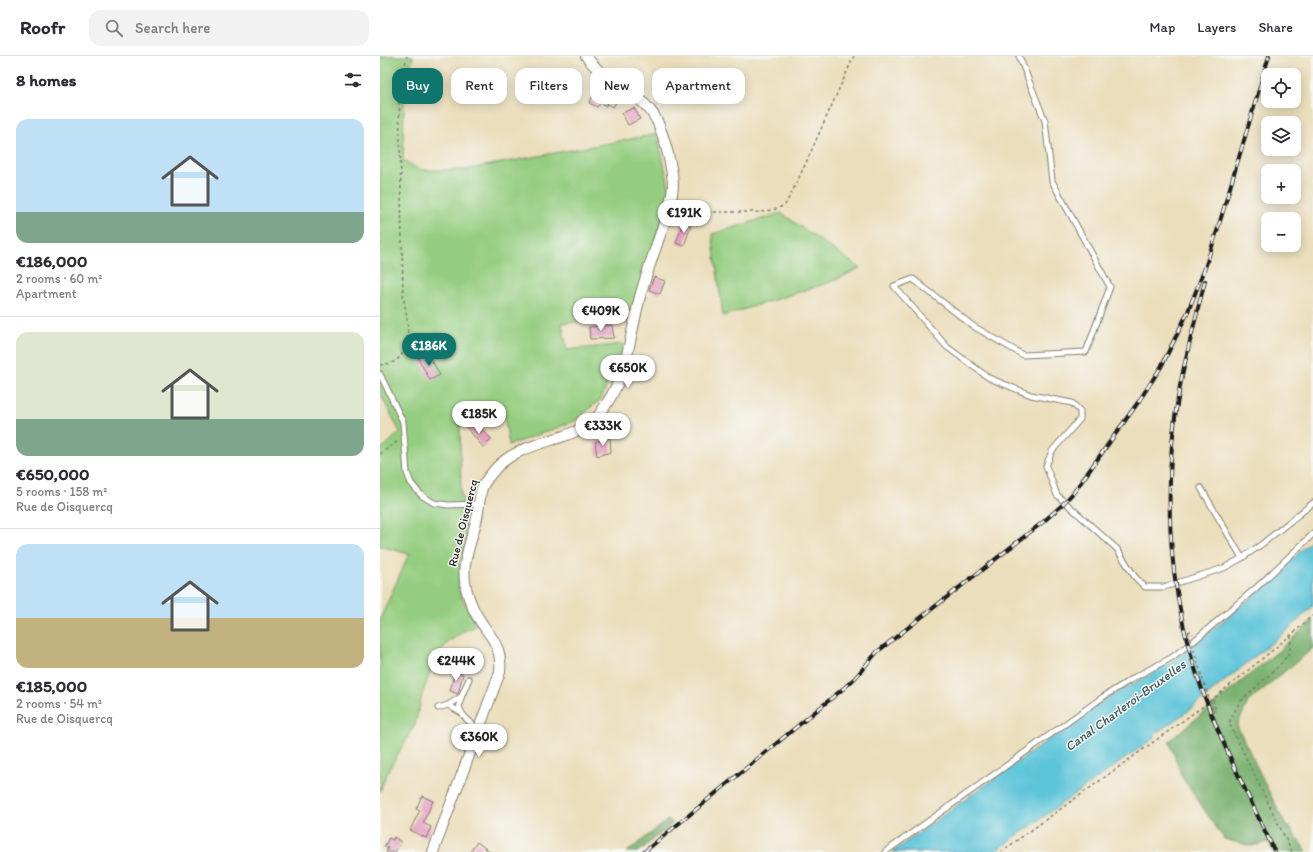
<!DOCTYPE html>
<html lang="en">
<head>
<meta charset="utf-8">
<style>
	:root { --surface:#fff; --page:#f2f2f3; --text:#2b2b33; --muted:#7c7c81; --line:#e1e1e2; --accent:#0f766e }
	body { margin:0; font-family:Itim,sans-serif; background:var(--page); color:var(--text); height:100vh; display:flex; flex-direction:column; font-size:15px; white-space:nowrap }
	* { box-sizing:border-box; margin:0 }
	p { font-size:13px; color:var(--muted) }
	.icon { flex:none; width:22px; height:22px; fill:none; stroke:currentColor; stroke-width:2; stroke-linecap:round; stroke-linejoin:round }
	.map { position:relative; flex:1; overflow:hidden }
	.panel { display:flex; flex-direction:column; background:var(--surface); width:380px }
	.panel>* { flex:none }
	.guide { position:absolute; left:12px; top:12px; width:380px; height:36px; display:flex; gap:8px }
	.fabs { position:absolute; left:881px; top:12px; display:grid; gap:8px }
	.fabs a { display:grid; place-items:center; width:40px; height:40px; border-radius:8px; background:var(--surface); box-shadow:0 2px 10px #0003; font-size:20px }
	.price { position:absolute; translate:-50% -34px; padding:0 9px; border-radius:14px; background:#fff; color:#222; font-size:13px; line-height:26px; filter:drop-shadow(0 1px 2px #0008) }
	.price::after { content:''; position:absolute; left:50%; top:24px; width:12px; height:9px; margin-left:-6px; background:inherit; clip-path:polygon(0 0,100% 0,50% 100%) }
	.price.current { background:var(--accent); color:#fff }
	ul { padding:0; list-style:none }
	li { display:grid; align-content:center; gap:8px; height:212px; padding:0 16px }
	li+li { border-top:1px solid var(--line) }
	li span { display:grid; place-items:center; height:124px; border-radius:12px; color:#555 }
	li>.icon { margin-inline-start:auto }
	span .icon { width:72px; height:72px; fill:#fffc; stroke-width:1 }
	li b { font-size:17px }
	h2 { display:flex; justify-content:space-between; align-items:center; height:48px; padding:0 16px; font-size:17px }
	.chip { padding:0 14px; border-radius:12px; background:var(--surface); box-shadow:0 2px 10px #0003; font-size:14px; line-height:36px }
	.chip.current { background:var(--accent); color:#fff }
	header { display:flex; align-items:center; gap:24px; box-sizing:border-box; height:56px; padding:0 20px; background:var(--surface); border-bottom:1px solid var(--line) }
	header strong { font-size:19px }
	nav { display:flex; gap:22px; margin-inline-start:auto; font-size:14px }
	.search { width:280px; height:36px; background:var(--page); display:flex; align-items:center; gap:10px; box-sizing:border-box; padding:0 14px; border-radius:12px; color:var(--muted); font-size:15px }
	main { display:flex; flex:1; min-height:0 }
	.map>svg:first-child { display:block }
</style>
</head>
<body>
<header>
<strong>Roofr</strong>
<div class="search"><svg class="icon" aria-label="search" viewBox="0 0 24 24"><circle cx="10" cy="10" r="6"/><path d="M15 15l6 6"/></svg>Search here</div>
<nav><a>Map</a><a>Layers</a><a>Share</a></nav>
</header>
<main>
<section class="panel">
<h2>8 homes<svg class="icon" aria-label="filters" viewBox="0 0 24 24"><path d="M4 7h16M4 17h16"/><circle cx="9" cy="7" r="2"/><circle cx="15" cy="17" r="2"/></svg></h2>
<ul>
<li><span style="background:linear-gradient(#bfe0f5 75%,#7fa58c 0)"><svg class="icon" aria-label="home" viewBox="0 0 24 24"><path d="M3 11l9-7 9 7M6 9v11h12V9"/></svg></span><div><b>€186,000</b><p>2 rooms · 60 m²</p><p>Apartment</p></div></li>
<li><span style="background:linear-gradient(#dfe7d0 70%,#7fa58c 0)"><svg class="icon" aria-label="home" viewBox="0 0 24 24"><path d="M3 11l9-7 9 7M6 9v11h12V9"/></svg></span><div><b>€650,000</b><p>5 rooms · 158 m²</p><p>Rue de Oisquercq</p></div></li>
<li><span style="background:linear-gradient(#bfe0f5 60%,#c2b280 0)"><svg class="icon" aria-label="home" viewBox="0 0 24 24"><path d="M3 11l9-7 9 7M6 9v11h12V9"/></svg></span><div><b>€185,000</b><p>2 rooms · 54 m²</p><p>Rue de Oisquercq</p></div></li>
</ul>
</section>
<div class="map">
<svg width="933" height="796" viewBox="0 0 933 796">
	<rect width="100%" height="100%" fill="#f6f6f2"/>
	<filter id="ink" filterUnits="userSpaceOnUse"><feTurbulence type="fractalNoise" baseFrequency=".025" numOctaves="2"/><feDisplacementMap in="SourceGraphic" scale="8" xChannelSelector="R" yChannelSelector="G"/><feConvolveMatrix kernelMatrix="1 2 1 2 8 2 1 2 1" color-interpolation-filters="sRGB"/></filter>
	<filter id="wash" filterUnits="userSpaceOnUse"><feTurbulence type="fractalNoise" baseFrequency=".012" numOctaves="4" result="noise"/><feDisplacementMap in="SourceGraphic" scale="16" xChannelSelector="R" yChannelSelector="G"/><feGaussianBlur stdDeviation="0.9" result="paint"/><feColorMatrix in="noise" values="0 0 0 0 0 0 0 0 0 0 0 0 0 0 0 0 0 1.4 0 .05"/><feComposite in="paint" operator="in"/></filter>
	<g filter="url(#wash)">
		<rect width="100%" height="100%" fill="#ebdebc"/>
		<path fill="#95cd80" stroke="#58744e" d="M 0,0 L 33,0 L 24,41 L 23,104 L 40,114 L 83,114 L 277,78 L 291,139 L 249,262 L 182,267 L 187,294 L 244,288 L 221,343 L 193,366 L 129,389 L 122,347 L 80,367 L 81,440 L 94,454 L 81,500 L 78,533 L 96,570 L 84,575 L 68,586 L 54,605 L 42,639 L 35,668 L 7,717 L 0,736 L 0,563 L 29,498 L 0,490 L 0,394 L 20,376 L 0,337 Z
			M 401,157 L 480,212 L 451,226 L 343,260 L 332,178 Z"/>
		<path fill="#78b06e" stroke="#4a6645" d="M 933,564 L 933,592 L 868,646 L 857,670 L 901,760 L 927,796 L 894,796 L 888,786 L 871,790 L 844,783 L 802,721 L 789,685 L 897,596 Z
			M 288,764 L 293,767 L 258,796 L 247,796 Z"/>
		<path fill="#5dc5d9" stroke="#3c707a" d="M 933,483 L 933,550 L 910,572 L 808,655 L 776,677 L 774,682 L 614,796 L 512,796 L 724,644 L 794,605 L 879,535 Z"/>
		<g id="blocks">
			<path fill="#e4a3c2" d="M 218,31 L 238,43 L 233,51 L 227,47 L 226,50 L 221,47 L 217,51 L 209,47 Z
				M 254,52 L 260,63 L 248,69 L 242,57 Z
				M 303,167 L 311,170 L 304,190 L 296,187 Z
				M 274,221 L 285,225 L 280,238 L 269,234 Z
				M 232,269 L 234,282 L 210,283 L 209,271 Z
				M 45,298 L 48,305 L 51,303 L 60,319 L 50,324 L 38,302 Z
				M 90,367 L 100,377 L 103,374 L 111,383 L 103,391 L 86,371 Z
				M 230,382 L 231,396 L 217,400 L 215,386 Z
				M 75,615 L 83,618 L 78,638 L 70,635 Z
				M 42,740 L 53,745 L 43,767 L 51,771 L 46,782 L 30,774 L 40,754 L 36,753 Z
				M 14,781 L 21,786 L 15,796 L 6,796 L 8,792 L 4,791 L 9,782 L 13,784 Z
				M 97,786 L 110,796 L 90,796 Z"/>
		</g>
	</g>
	<g filter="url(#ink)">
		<use href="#blocks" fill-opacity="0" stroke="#847d6c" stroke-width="1"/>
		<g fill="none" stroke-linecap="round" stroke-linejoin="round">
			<defs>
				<path id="lane" d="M 639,0 L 665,65 L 672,125 L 730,231 L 706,296 L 643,299 L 593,270 L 533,223 L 514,230 L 567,291 L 609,322 L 651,339 L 692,347 L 700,355 L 700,363 L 672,395 L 666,410 L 677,439 L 737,493 L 755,521 L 765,531 L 784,531 L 844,512 L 862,502 L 882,488 L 933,447
					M 0,318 L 23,366 L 27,417 L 31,427 L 41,439 L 54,447 L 68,449 L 99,448
					M 821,432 L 862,502
					M 89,623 C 77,651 73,653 98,673
					M 68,649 L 81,641
					M 58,652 L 68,649 L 80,656
					M 505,796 L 723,641 L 755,621 L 791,602 L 815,584 L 876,532 L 933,478"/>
				<path id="street" d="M 53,796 L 120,616 C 123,584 104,577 93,552 C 76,515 88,498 97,462 C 99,452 99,442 102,432 C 105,424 111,418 117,411 C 135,393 160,388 184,380 C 194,376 205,373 214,365 C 218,362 221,355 225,350 C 249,316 250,276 261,237 C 267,216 275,194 282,173 C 287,159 292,145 293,130 C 293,113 284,80 277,65 C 266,43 246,35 227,21 C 218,15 212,8 206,0"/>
			</defs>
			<use href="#lane" stroke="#847d6c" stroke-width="7"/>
			<use href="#street" stroke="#847d6c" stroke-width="12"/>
			<path stroke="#847d6c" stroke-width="1.5" stroke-dasharray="3 3" stroke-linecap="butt" d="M 298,156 L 382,156 L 396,153 L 405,149 L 419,122 L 474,0
				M 0,309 C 5,308 10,308 15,305 C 35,293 26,257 23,239 L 19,34 L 27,0
				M 0,398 L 18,385
				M 808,576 L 811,575 L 813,578
				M 911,579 L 910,596 L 900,609 L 859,647 L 849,667 L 912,796
				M 833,644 L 836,655 L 833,655
				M 621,796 L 833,643 L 911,579 L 933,559"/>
			<use href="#lane" stroke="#fff" stroke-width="5"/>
			<use href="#street" stroke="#fff" stroke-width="10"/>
			<defs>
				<path id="rail" d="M 825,225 C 816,260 807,295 800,330 C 782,427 787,529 818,622 C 838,681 868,739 895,796
					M 264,796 L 464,632 L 475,622 L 497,596 L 663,466 L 680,451 L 694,436 L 759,345 L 781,311 L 807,258 L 825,212 L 838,172 L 889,0"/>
			</defs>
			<use href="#rail" stroke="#1c1c1c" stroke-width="4"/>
			<use href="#rail" stroke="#f6f6f2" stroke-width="2.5" stroke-dasharray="8" stroke-linecap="butt"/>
			<path stroke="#847d6c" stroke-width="1.5" stroke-dasharray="3 3" stroke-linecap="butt" d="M 808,576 L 833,655"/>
		</g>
	</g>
	<g text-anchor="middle" stroke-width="3" stroke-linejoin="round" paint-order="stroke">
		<g font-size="12" fill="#1c1c1c" stroke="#f6f6f2">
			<text transform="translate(83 467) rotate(-76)" y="4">Rue de Oisquercq</text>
		</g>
		<g font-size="13" font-style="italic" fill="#33575e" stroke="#f6f6f2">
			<text transform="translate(745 649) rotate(-36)" y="5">Canal Charleroi-Bruxelles</text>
		</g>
	</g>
</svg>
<div class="fabs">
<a><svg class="icon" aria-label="locate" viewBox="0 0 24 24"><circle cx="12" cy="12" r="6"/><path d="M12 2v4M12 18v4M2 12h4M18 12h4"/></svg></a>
<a><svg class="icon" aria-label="layers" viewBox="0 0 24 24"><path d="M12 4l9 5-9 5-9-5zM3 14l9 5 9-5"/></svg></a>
<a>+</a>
<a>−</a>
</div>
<b class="price" style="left:304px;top:178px">€191K</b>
<b class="price" style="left:221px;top:276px">€409K</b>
<b class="price current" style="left:49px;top:311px">€186K</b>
<b class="price" style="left:248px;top:333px">€650K</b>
<b class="price" style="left:99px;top:379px">€185K</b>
<b class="price" style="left:223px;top:391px">€333K</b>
<b class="price" style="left:76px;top:626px">€244K</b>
<b class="price" style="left:99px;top:702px">€360K</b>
<div class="guide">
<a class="chip current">Buy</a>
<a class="chip">Rent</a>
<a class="chip">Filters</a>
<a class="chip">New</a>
<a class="chip">Apartment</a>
</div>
</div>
</main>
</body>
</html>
